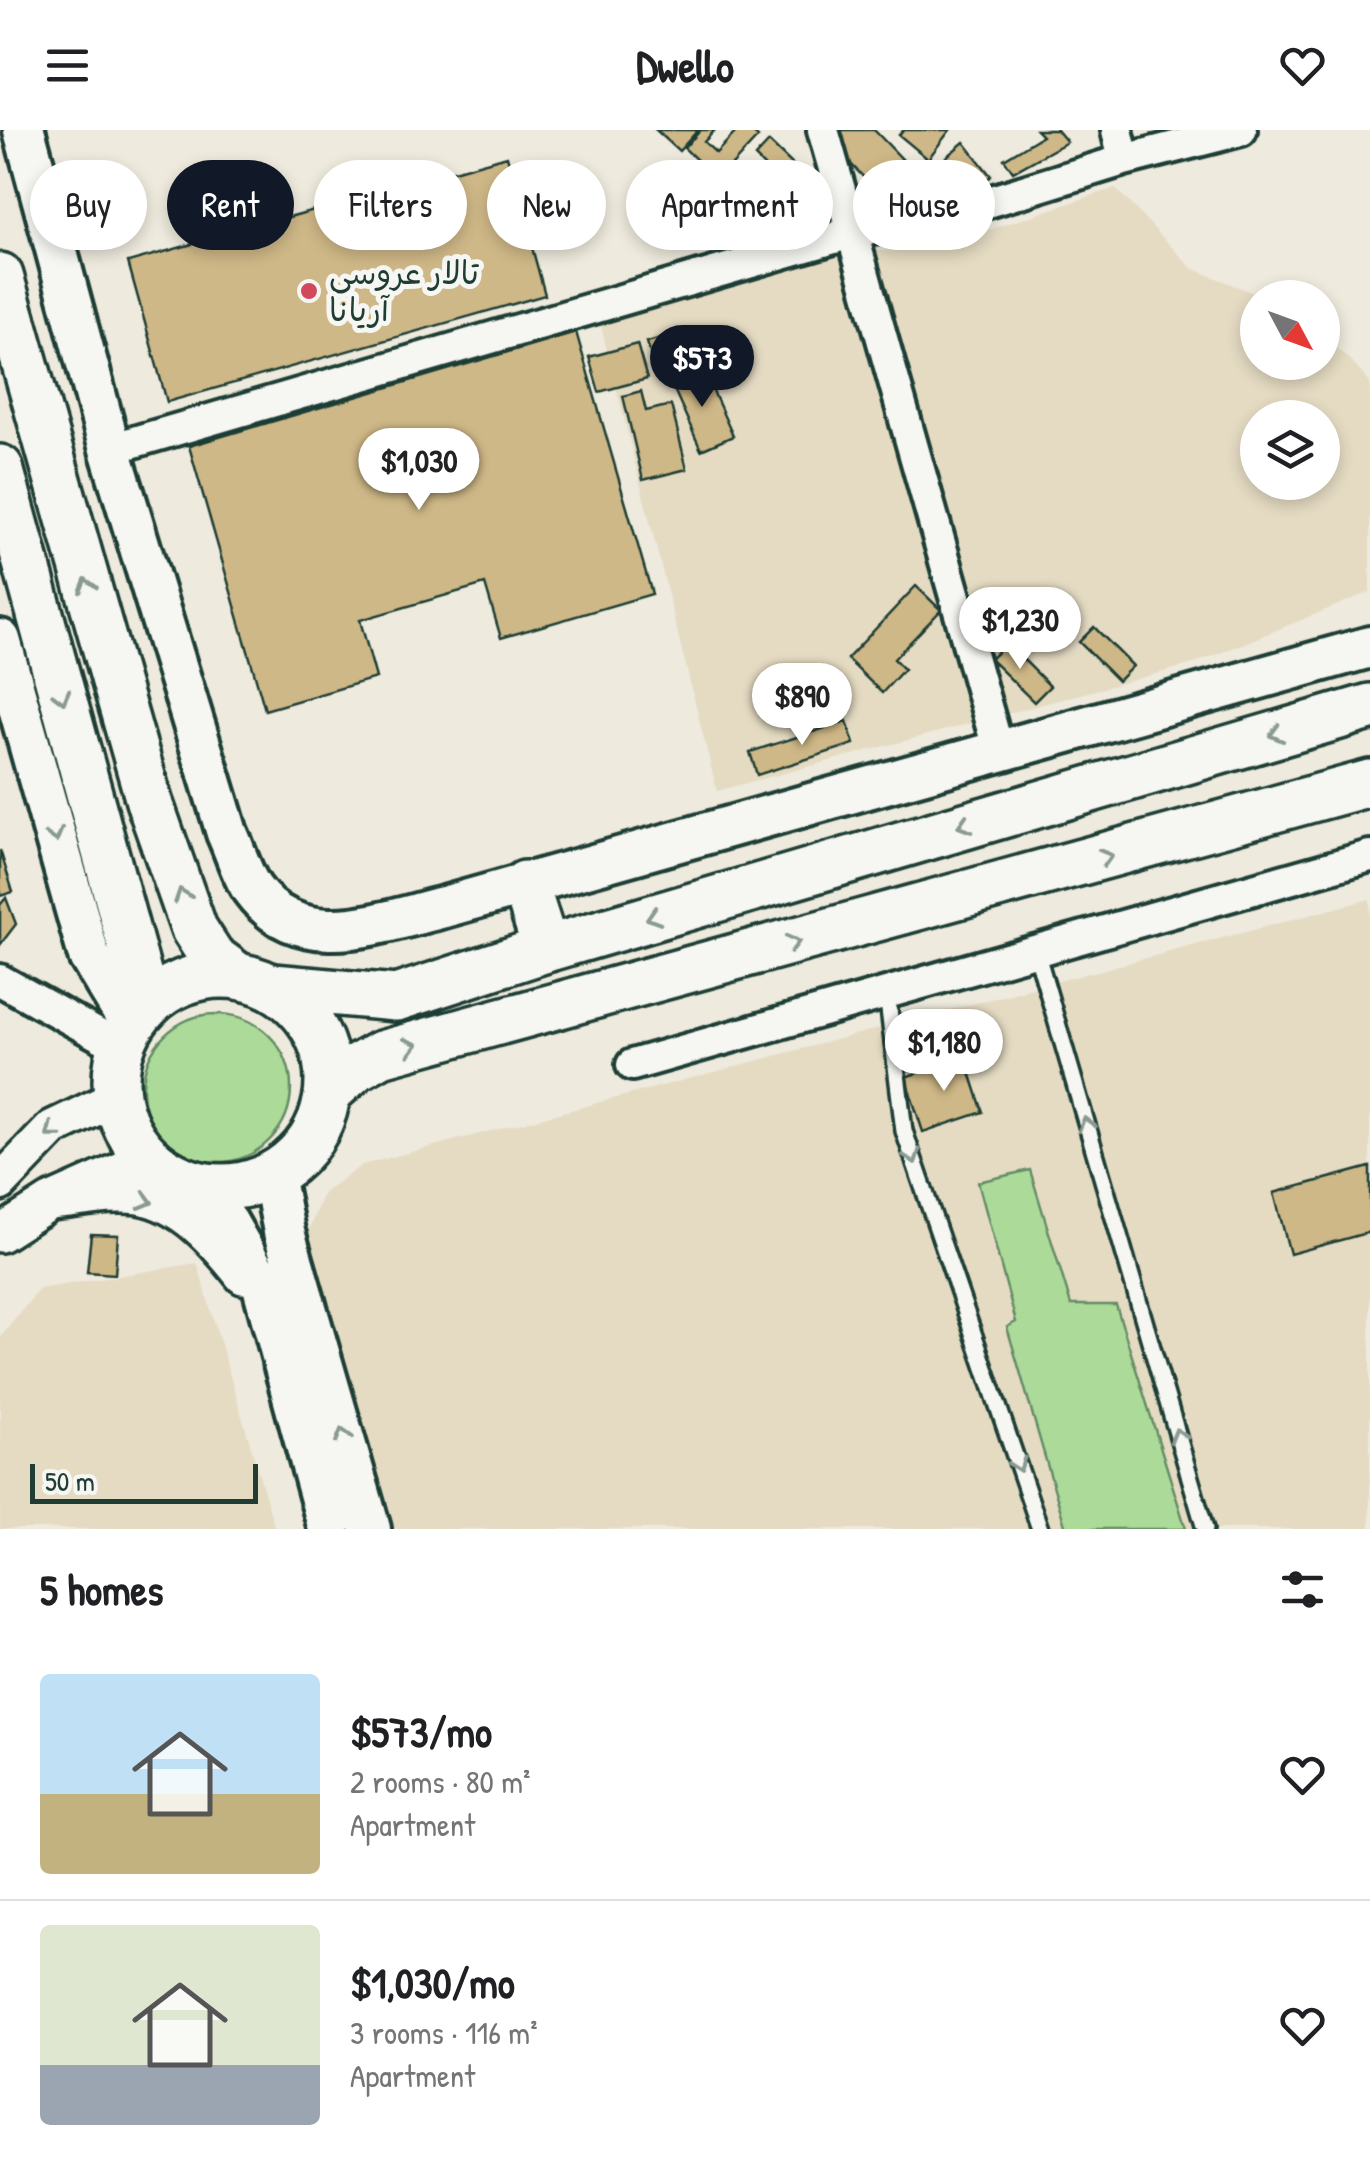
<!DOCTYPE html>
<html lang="en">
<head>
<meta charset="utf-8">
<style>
	:root { --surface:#fff; --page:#f6f6f6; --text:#202124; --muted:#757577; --line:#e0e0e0; --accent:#111827 }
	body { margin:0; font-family:"Patrick Hand","Playpen Sans Arabic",sans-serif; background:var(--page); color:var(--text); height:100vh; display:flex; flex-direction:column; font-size:38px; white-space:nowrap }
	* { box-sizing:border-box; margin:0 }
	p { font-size:32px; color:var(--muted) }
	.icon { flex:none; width:55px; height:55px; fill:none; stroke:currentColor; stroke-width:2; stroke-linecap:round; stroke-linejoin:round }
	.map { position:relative; height:1399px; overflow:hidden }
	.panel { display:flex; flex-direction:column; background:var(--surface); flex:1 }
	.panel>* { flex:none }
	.hud { position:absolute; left:30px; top:30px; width:1310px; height:90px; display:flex; gap:20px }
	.needle { width:65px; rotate:131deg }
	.buttons { position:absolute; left:1240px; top:150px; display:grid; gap:20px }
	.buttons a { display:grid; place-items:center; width:100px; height:100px; border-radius:50%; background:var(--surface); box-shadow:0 5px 15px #0003; font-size:50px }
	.scale { position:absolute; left:30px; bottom:25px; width:228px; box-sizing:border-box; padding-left:10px; border:5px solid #1f3d34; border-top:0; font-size:28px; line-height:35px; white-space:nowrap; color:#1f3d34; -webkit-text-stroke:8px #f6f6f2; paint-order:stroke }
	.price { position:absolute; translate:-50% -85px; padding:0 22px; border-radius:35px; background:#fff; color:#222; font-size:32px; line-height:65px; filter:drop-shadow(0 2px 5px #0008) }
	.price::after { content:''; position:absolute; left:50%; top:60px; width:30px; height:22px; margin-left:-15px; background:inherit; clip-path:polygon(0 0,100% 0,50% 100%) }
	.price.active { background:var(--accent); color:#fff }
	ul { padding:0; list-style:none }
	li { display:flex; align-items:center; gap:30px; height:250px; padding:0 40px }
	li+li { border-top:2px solid var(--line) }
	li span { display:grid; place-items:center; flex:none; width:280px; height:200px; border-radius:10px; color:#555 }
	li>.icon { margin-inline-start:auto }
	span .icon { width:120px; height:120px; fill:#fffc; stroke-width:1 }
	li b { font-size:42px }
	h2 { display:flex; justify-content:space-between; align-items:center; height:120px; padding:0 40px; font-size:42px }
	.chip { padding:0 35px; border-radius:45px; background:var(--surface); box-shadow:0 5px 15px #0003; font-size:35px; line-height:90px }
	.chip.active { background:var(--accent); color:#fff }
	header { display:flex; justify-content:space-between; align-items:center; height:130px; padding:0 40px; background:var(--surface); font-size:45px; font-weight:800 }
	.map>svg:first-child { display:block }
</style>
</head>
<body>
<header><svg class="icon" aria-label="menu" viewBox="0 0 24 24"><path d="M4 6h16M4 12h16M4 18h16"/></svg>Dwello<svg class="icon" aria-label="heart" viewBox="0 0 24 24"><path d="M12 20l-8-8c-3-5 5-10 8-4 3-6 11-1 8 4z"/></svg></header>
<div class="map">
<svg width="1370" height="1399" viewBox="0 0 1370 1399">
	<rect width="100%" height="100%" fill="#eeeadd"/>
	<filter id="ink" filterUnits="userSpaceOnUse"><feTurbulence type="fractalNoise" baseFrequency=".01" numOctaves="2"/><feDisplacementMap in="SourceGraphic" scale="20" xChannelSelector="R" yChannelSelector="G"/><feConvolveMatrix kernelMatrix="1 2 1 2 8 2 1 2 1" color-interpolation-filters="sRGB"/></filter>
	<g filter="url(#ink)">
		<path fill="#e5dbc3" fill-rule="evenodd" d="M 1115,58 L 1192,138 L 1263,167 L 1258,168 L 1258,232 L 1322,232 L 1323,209 L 1346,226 L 1370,253 L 1370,462 L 1193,534 L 717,661 L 600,192 L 818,124 L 916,119 L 980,103 ZM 1258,288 L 1322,288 L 1322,352 L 1258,352 Z
			M 1370,769 L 1370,1399 L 387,1399 L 305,1110 L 323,1063 L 362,1035 Z
			M 197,1133 L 275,1399 L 0,1399 L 0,1208 L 39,1159 Z"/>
		<path fill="#abda99" stroke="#658c66" stroke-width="2.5" d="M143 958a74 74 0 1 1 148 0a74 74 0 1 1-148 0Z
			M 1030,1040 L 1071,1175 L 1116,1175 L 1186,1399 L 1066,1399 L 1007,1197 L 1016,1192 L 978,1052 Z"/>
		<path fill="#cfb887" stroke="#1f3d34" stroke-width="2.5" d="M 656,0 L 698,0 L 679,21 Z
			M 701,0 L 715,0 L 704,12 L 716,23 L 738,0 L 750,0 L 758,7 L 718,50 L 684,18 Z
			M 838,0 L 874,0 L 902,29 L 873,57 L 828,10 Z
			M 904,0 L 950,0 L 928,29 L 899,5 Z
			M 1036,0 L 1057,0 L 1067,12 L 1013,42 L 1004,29 L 1042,6 Z
			M 769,12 L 793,35 L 752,77 L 721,47 L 732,35 L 749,52 L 764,36 L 755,27 Z
			M 964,12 L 991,46 L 966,66 L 953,48 L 960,44 L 946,27 Z
			M 507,26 L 545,165 L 167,272 L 128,132 Z
			M 699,197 L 706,223 L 654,237 L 647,212 Z
			M 576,202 L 652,464 L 501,508 L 485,454 L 360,490 L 376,548 L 265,580 L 189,316 Z
			M 637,214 L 647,249 L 599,262 L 589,227 Z
			M 704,241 L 733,306 L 701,320 L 672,255 Z
			M 641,261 L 646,281 L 671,275 L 687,339 L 643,350 L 623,266 Z
			M 916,456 L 941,480 L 894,529 L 904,539 L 882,563 L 847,529 Z
			M 1094,497 L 1133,536 L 1118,551 L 1079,512 Z
			M 1007,513 L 1050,556 L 1034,572 L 990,529 Z
			M 847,591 L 854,614 L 757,645 L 750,622 Z
			M 0,720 L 13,762 L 0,766 Z
			M 6,768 L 16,794 L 0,815 L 0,775 Z
			M 965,927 L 983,982 L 923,1002 L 905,947 Z
			M 1370,1037 L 1370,1102 L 1290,1124 L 1274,1063 Z
			M 91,1104 L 118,1105 L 115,1144 L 87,1142 Z"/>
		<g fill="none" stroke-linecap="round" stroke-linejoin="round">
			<defs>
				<path id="service" d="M 1036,821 L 1205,1399
					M 887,863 L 904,1001 L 1040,1399"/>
				<path id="minor" d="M 823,0 L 999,622
					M 1117,0 L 1124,30
					M 110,319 L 851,103 L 943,86 L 1124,30 L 1241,0
					M 0,850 L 120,917
					M 632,935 L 1370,726"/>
				<path id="tertiary" d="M 0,1053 L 53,998 L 116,968
					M 50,1072 C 77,1070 111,1062 138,1066 C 183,1073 217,1113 243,1146
					M 0,1104 L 50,1072 L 149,1028"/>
				<path id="secondary" d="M 24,0 L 110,319 L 227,703 C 235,720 241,743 252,759 C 299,825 379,793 444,777 L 1370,517
					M 0,510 L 89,826 L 131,895
					M 273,1044 L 284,1102 L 370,1399
					M 198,1055 L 228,1094 L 263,1156 L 329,1399"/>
				<path id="primary" d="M 0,146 L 149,671 L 194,799 L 212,827 L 235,844
					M 0,338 L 147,875
					M 525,754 L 546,819
					M116 951a106 106 0 1 1 212 0a106 106 0 1 1-212 0Z
					M 273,857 L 396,868 L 546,819 L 1370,577
					M 328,963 L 356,938 L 381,924 L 1370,653"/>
			</defs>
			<use href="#service" stroke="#1f3d34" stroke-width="22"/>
			<use href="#minor" stroke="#1f3d34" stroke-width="38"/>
			<use href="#tertiary" stroke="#1f3d34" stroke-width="42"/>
			<use href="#secondary" stroke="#1f3d34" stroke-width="48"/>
			<use href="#primary" stroke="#1f3d34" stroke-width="52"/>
			<use href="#service" stroke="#f6f6f2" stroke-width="15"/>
			<use href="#minor" stroke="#f6f6f2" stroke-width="30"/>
			<use href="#tertiary" stroke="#f6f6f2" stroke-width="35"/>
			<use href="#secondary" stroke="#f6f6f2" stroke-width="40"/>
			<use href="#primary" stroke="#f6f6f2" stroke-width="45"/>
		</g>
		<defs><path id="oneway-chevron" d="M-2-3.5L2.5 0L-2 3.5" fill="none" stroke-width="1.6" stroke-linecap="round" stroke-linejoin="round" transform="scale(2.5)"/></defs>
		<g stroke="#8a9a93">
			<use href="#oneway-chevron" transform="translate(87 455) rotate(-106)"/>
			<use href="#oneway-chevron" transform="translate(62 567) rotate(75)"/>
			<use href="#oneway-chevron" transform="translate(1276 604) rotate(164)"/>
			<use href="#oneway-chevron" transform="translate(964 695) rotate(163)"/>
			<use href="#oneway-chevron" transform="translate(55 705) rotate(74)"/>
			<use href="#oneway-chevron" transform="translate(1106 727) rotate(-16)"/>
			<use href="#oneway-chevron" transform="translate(182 765) rotate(-109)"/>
			<use href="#oneway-chevron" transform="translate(653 787) rotate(163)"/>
			<use href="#oneway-chevron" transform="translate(793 813) rotate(-15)"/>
			<use href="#oneway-chevron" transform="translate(411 916) rotate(-15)"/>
			<use href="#oneway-chevron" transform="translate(1086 994) rotate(-106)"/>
			<use href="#oneway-chevron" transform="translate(52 1002) rotate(142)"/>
			<use href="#oneway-chevron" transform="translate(913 1027) rotate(71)"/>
			<use href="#oneway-chevron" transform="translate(146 1071) rotate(16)"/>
			<use href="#oneway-chevron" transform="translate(343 1305) rotate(-106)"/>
			<use href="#oneway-chevron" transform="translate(1178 1305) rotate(-106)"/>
			<use href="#oneway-chevron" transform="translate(1018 1335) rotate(71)"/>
		</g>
	</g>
	<circle fill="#d1495b" stroke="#f6f6f2" stroke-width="4" cx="309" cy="161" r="10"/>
	<g text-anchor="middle" stroke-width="10" stroke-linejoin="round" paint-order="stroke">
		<g font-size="32" fill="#1f3d34" stroke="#f6f6f2" text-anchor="start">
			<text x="329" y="154">تالار عروسی<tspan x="329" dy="37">آریانا</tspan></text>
		</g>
	</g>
</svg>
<div class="buttons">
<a><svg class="needle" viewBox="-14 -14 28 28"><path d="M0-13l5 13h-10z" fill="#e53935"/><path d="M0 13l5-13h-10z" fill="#757577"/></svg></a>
<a><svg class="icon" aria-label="layers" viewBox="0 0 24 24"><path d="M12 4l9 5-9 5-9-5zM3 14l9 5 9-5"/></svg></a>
</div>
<div class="scale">50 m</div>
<b class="price active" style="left:702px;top:280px">$573</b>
<b class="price" style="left:419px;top:383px">$1,030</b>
<b class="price" style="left:1020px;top:542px">$1,230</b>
<b class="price" style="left:802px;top:618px">$890</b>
<b class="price" style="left:944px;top:964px">$1,180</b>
<div class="hud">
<a class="chip">Buy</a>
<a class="chip active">Rent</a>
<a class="chip">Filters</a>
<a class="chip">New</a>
<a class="chip">Apartment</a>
<a class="chip">House</a>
</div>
</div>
<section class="panel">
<h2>5 homes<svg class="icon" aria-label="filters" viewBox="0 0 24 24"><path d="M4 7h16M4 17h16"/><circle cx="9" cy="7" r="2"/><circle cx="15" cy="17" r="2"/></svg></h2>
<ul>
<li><span style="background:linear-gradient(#bfe0f5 60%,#c2b280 0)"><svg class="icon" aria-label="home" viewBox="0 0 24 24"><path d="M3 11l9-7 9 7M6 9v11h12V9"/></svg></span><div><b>$573/mo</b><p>2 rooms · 80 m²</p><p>Apartment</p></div><svg class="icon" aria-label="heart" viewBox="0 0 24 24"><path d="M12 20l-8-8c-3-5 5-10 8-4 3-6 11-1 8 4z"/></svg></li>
<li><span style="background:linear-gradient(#dfe7d0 70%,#9aa5b1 0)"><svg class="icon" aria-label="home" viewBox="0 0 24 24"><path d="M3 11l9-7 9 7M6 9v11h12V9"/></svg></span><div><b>$1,030/mo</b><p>3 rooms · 116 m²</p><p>Apartment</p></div><svg class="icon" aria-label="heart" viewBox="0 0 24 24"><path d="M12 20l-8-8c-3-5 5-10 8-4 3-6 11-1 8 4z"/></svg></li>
</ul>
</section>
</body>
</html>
